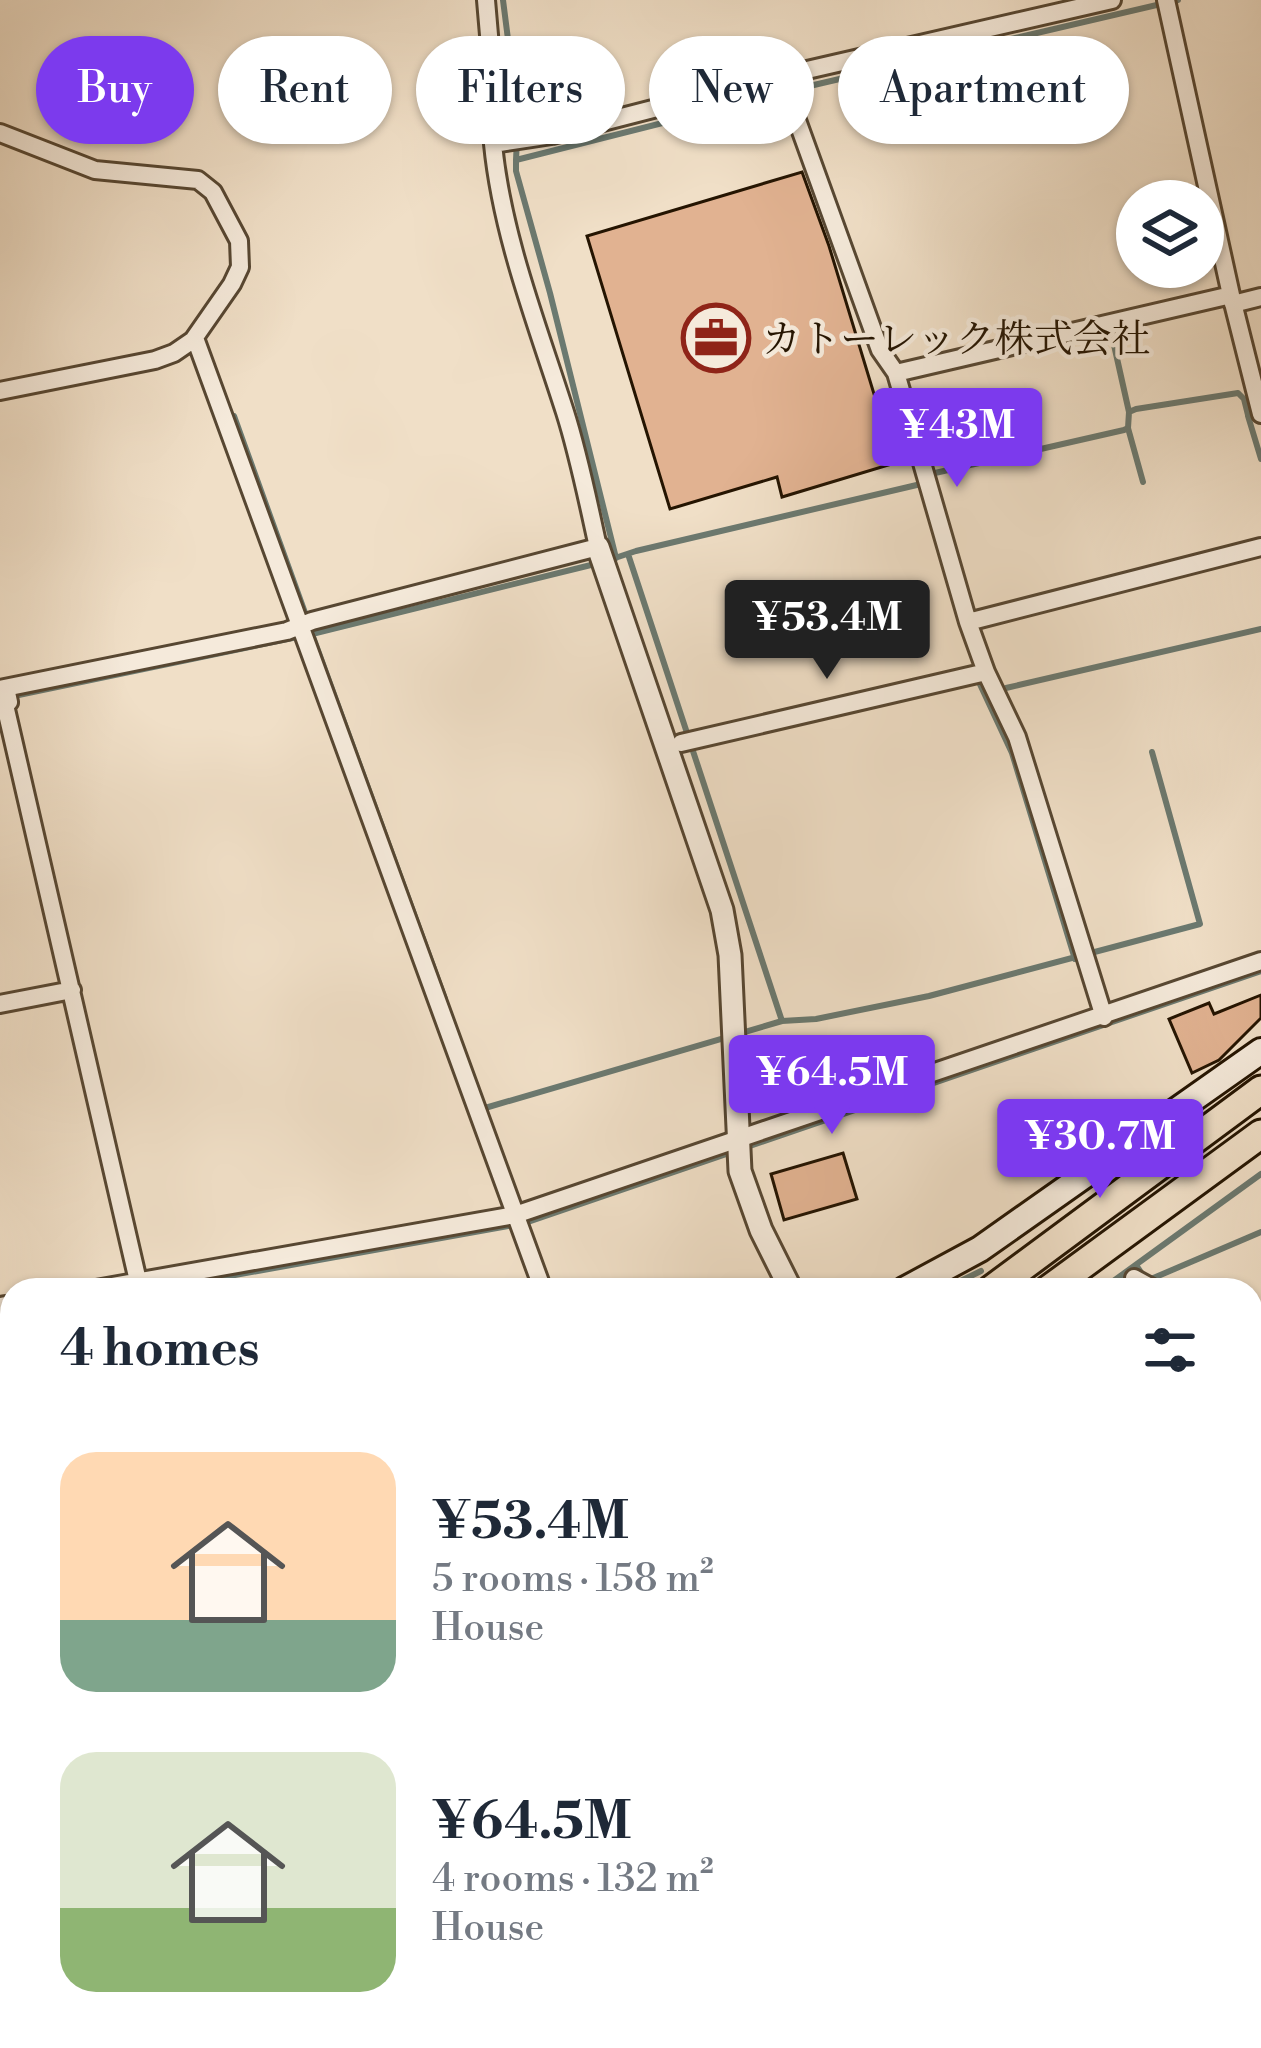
<!DOCTYPE html>
<html lang="en">
<head>
<meta charset="utf-8">
<style>
	:root { --surface:#fff; --page:#f2f2f3; --text:#1f2937; --muted:#747a83; --accent:#7c3aed }
	body { margin:0; font-family:"Libre Bodoni","Noto Serif JP",serif; background:var(--page); color:var(--text); height:100vh; display:flex; flex-direction:column; font-size:45px; white-space:nowrap }
	* { box-sizing:border-box; margin:0 }
	p { font-size:39px; color:var(--muted) }
	.icon { flex:none; width:66px; height:66px; fill:none; stroke:currentColor; stroke-width:2; stroke-linecap:round; stroke-linejoin:round }
	.map { position:relative; flex:1; overflow:hidden }
	.drawer { position:absolute; left:0px; top:1278px; width:1263px; height:771px; display:flex; flex-direction:column; background:var(--surface); border-radius:36px 36px 0 0; box-shadow:0 3px 9px #0004 }
	.drawer>* { flex:none }
	.top-card { position:absolute; left:36px; top:36px; width:1191px; height:108px; display:flex; gap:24px }
	.buttons { position:absolute; left:1116px; top:180px; display:grid; gap:24px }
	.buttons a { display:grid; place-items:center; width:108px; height:108px; border-radius:50%; background:var(--surface); box-shadow:0 3px 9px #0004; font-size:60px }
	.price { position:absolute; translate:-50% -102px; padding:0 27px; border-radius:12px; background:var(--accent); color:#fff; font-size:39px; line-height:78px; filter:drop-shadow(0 3px 6px #0008) }
	.price::after { content:''; position:absolute; left:50%; top:72px; width:36px; height:27px; margin-left:-18px; background:inherit; clip-path:polygon(0 0,100% 0,50% 100%) }
	.price.on { background:#222; color:#fff }
	ul { padding:0; list-style:none }
	li { display:flex; align-items:center; gap:36px; height:300px; padding:0 60px }
	li span { display:grid; place-items:center; flex:none; width:336px; height:240px; border-radius:36px; color:#555 }
	li>.icon { margin-inline-start:auto }
	span .icon { width:144px; height:144px; fill:#fffc; stroke-width:1 }
	li b { font-size:51px }
	h2 { display:flex; justify-content:space-between; align-items:center; height:144px; padding:0 60px; font-size:51px }
	.pill { padding:0 42px; border-radius:54px; background:var(--surface); box-shadow:0 3px 9px #0004; font-size:42px; line-height:108px }
	.pill.on { background:var(--accent); color:#fff }
	.map>svg:first-child { display:block }
</style>
</head>
<body>
<div class="map">
<svg width="1261" height="2048" viewBox="0 0 1261 2048">
	<rect width="100%" height="100%" fill="#f0dfc7"/>
	<filter id="stains"><feTurbulence type="fractalNoise" baseFrequency=".00167" numOctaves="4"/><feColorMatrix values="0 0 0 0 .2 0 0 0 0 .09 0 0 0 0 .02 0 0 0 .5 -.17"/></filter>
	<radialGradient id="worn" r=".72"><stop offset=".6" stop-color="#630" stop-opacity="0"/><stop offset="1" stop-color="#630" stop-opacity=".3"/></radialGradient>
	<g fill="none" stroke-linecap="round" stroke-linejoin="round">
		<path stroke="#6b7970" stroke-width="6" d="M 503,0 L 518,118 L 516,160
			M 1112,336 L 1129,412
			M 234,416 L 308,621
			M 1248,416 L 1261,459
			M 1128,428 L 1143,482
			M 935,473 L 1124,430 L 1128,428 L 1129,412 L 1136,409 L 1238,393 L 1244,399 L 1248,415 L 1252,414
			M 628,554 L 782,1021
			M 616,558 L 550,293 L 516,171 L 516,160 L 801,88 L 1178,0
			M 612,559 L 636,551 L 921,484
			M 312,634 L 445,999
			M 978,680 L 1012,753 L 1075,959
			M 1006,688 L 1261,629
			M 9,697 L 312,634 L 599,563
			M 485,1108 L 782,1021 L 816,1019 L 929,996 L 1200,924 L 1152,752
			M 1136,1265 L 1142,1274 L 1151,1279 L 1261,1232
			M 152,1290 L 525,1223 L 1261,971
			M 942,1290 L 981,1271
			M 1101,1290 L 1261,1174
			M 0,1317 L 12,1315
			M 0,1690 L 12,1689
			M 503,2037 L 515,2048
			M 1256,2045 L 1261,2041
			M 92,2048 L 101,2048"/>
	</g>
	<path fill="#e1b291" stroke="#241401" stroke-width="3" d="M 802,172 L 829,246 L 895,463 L 782,497 L 777,477 L 670,509 L 587,236 Z
		M 1261,995 L 1261,1018 L 1219,1060 L 1192,1073 L 1169,1019 L 1209,1003 L 1214,1014 Z
		M 843,1153 L 857,1199 L 784,1220 L 771,1174 Z"/>
	<g fill="none" stroke-linecap="round" stroke-linejoin="round">
		<defs>
			<path id="minor" d="M 486,0 L 492,70 L 493,144
				M 1166,0 L 1231,295 L 1261,414
				M 781,76 L 880,350 L 896,373 L 968,622 L 986,672 L 1017,737 L 1104,1017
				M 0,133 L 95,170 L 198,180 L 213,192 L 239,241 L 240,267 L 232,284 L 193,340 L 174,353 L 155,360 L 0,391
				M 1233,304 L 1261,297
				M 195,338 L 543,1290
				M 896,373 L 1231,295
				M 968,622 L 1261,547
				M 6,688 L 9,702 L 5,705 L 138,1281
				M 0,689 L 287,631 L 312,621 L 598,547 C 588,502 579,456 565,412 C 537,324 502,236 493,144 L 552,135 L 781,76 L 1112,0
				M 681,743 L 986,672
				M 0,1004 L 72,990
				M 1134,1278 L 1156,1290
				M 90,1290 L 515,1215 L 1261,961
				M 0,1306 L 12,1304
				M 1251,1342 L 1261,1348
				M 1251,1395 L 1261,1389
				M 1251,1629 L 1261,1634
				M 0,1677 L 12,1676
				M 1251,1952 L 1261,1957
				M 1251,2028 L 1261,2021
				M 105,2037 L 120,2048
				M 804,2037 L 817,2048
				M 1213,2037 L 1229,2048
				M 70,2048 L 85,2037
				M 302,2048 L 309,2037"/>
			<path id="tertiary" d="M 598,547 L 722,910 L 730,955 L 740,1171 L 761,1230 L 791,1290"/>
			<path id="secondary" d="M 904,1290 L 980,1249 L 1261,1051
				M 0,1758 L 12,1748
				M 0,1921 L 11,1983"/>
			<path id="trunk" d="M 991,1290 L 1261,1090
				M 1048,1290 L 1261,1134
				M 0,2023 L 12,2015
				M 18,2048 L 33,2037"/>
		</defs>
		<use href="#minor" stroke="#574732" stroke-width="22"/>
		<use href="#tertiary" stroke="#574732" stroke-width="27"/>
		<use href="#secondary" stroke="#241401" stroke-width="30"/>
		<use href="#trunk" stroke="#241401" stroke-width="33"/>
		<use href="#minor" stroke="#f5eadb" stroke-width="16"/>
		<use href="#tertiary" stroke="#f5eadb" stroke-width="21"/>
		<use href="#secondary" stroke="#f5eadb" stroke-width="24"/>
		<use href="#trunk" stroke="#f0dfc7" stroke-width="27"/>
	</g>
	<defs>
		<symbol id="office-ring" viewBox="-11 -11 22 22"><circle r="9.5" fill="#f5eadb" stroke="#8f2418" stroke-width="1.5"/><path d="M-6-3h4V-5.5h4V-3h4V5H-6ZM-1-4.5V-3h2v-1.5ZM-6 0V1H6V0Z" fill="#8f2418"/></symbol>
	</defs>
	<g fill-rule="evenodd">
		<use href="#office-ring" x="678" y="300" width="76" height="76"/>
	</g>
	<g text-anchor="middle" stroke-width="9" stroke-linejoin="round" paint-order="stroke">
		<g font-size="39" fill="#241401" stroke="#f5eadb" text-anchor="start">
			<text x="762" y="352">カトーレック株式会社</text>
		</g>
	</g>
	<rect width="100%" height="100%" filter="url(#stains)"/>
	<rect width="100%" height="100%" fill="url(#worn)"/>
</svg>
<div class="buttons">
<a><svg class="icon" aria-label="layers" viewBox="0 0 24 24"><path d="M12 4l9 5-9 5-9-5zM3 14l9 5 9-5"/></svg></a>
</div>
<b class="price" style="left:957px;top:490px">¥43M</b>
<b class="price on" style="left:827px;top:682px">¥53.4M</b>
<b class="price" style="left:832px;top:1137px">¥64.5M</b>
<b class="price" style="left:1100px;top:1201px">¥30.7M</b>
<div class="top-card">
<a class="pill on">Buy</a>
<a class="pill">Rent</a>
<a class="pill">Filters</a>
<a class="pill">New</a>
<a class="pill">Apartment</a>
</div>
<section class="drawer">
<h2>4 homes<svg class="icon" aria-label="filters" viewBox="0 0 24 24"><path d="M4 7h16M4 17h16"/><circle cx="9" cy="7" r="2"/><circle cx="15" cy="17" r="2"/></svg></h2>
<ul>
<li><span style="background:linear-gradient(#ffd9b3 70%,#7fa58c 0)"><svg class="icon" aria-label="home" viewBox="0 0 24 24"><path d="M3 11l9-7 9 7M6 9v11h12V9"/></svg></span><div><b>¥53.4M</b><p>5 rooms · 158 m²</p><p>House</p></div></li>
<li><span style="background:linear-gradient(#dfe7d0 65%,#8fb573 0)"><svg class="icon" aria-label="home" viewBox="0 0 24 24"><path d="M3 11l9-7 9 7M6 9v11h12V9"/></svg></span><div><b>¥64.5M</b><p>4 rooms · 132 m²</p><p>House</p></div></li>
</ul>
</section>
</div>
</body>
</html>
